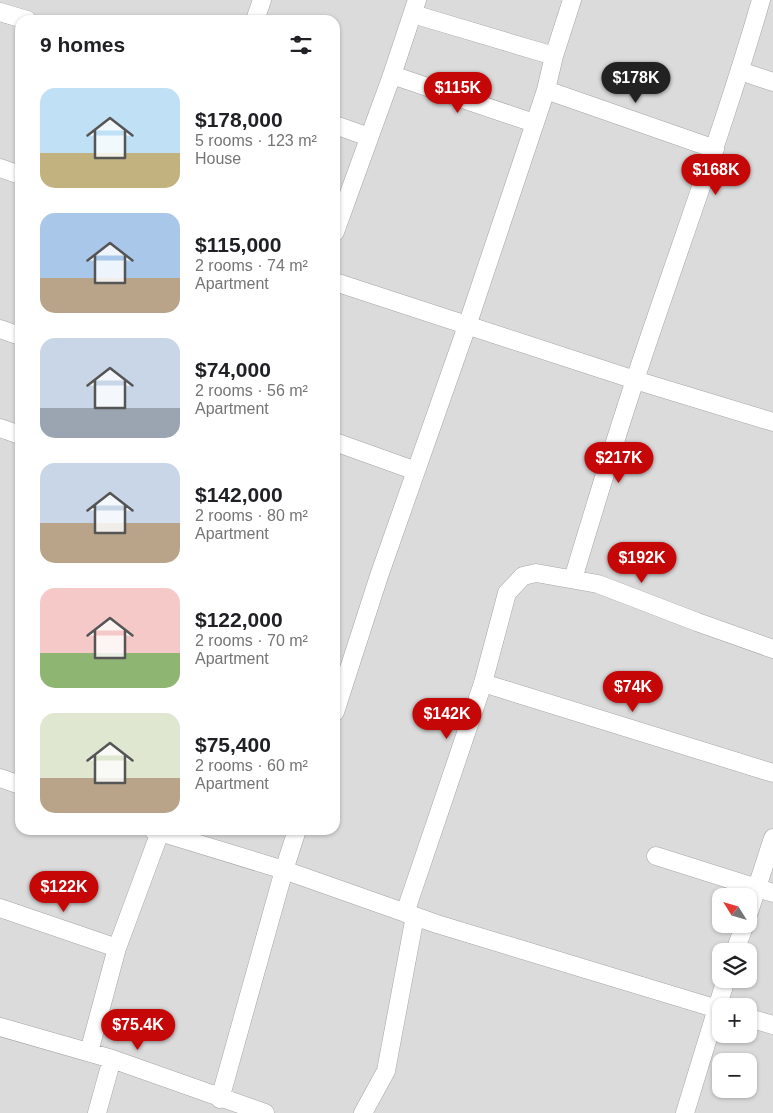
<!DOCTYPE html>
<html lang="en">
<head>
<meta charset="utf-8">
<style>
	:root { --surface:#fff; --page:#f2f2f2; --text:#202124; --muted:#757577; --accent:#c50708 }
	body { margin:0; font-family:Helvetica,sans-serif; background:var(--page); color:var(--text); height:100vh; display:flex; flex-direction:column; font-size:19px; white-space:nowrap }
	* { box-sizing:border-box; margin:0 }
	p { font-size:16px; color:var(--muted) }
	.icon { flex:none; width:28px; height:28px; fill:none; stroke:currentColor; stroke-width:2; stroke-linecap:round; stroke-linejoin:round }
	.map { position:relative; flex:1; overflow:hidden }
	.sheet { position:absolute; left:15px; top:15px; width:325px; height:820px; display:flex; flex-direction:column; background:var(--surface); border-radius:15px; box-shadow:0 1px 4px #0004 }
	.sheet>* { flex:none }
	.needle { width:32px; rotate:307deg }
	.controls { position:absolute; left:712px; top:888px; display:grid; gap:10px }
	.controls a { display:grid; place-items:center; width:45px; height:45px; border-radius:10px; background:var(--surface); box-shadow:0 1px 4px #0004; font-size:25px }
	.price { position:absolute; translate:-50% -42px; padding:0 11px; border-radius:18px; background:var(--accent); color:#fff; font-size:16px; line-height:32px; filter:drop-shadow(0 1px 2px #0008) }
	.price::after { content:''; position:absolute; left:50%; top:30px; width:15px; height:11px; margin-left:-8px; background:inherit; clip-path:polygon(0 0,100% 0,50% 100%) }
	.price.active { background:#222; color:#fff }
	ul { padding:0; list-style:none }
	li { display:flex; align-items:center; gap:15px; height:125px; padding:0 25px }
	li span { display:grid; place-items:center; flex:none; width:140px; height:100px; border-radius:15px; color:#555 }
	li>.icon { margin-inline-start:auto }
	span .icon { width:60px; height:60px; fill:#fffc; stroke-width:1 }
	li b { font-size:21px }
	h2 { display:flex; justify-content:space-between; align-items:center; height:60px; padding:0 25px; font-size:21px }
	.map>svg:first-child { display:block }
</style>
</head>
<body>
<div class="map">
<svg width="773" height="1113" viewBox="0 0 773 1113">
	<rect width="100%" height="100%" fill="#efebe4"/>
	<path fill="#dcdbdb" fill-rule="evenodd" d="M 0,0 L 773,0 L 773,1113 L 0,1113 ZM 20,20 L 335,20 L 335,830 L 20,830 ZM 721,896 L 749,896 L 749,924 L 721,924 ZM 721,951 L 749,951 L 749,979 L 721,979 ZM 721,1006 L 749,1006 L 749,1034 L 721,1034 ZM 721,1061 L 749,1061 L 749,1089 L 721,1089 Z"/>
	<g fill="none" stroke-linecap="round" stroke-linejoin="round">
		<defs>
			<path id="street" d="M 0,12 L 27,20
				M 413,14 L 554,56
				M 255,20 L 262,0
				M 740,71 L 773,82
				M 392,75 L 534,123
				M 546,90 L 715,149
				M 335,125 L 369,137
				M 0,168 L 20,175
				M 335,232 L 392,75 L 417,0
				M 335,282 L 635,380 L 773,422
				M 0,329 L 20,336
				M 0,428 L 20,435
				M 335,442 L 416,471
				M 573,579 C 593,513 613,446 635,380 C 677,253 724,128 761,0
				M 483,683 L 773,773
				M 335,712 L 379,576 L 467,326 L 546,90 L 554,56 L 572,0
				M 0,778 L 20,785
				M 153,830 L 284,870 L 437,924 L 721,1010
				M 656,856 L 773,893
				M 0,908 L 117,948
				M 749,912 L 773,838
				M 405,913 L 483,683 L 507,593 L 523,576 L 536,573 L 598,584 L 697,622 L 773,649
				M 735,951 L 745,924
				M 749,1018 L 773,1025
				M 0,1027 L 112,1059 L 265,1113
				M 89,1052 L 117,948 L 160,832
				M 220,1099 L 284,870 L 297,830
				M 97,1113 L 112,1059
				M 363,1113 L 386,1071 L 415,916
				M 685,1113 L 726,979"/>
		</defs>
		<use href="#street" stroke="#a5a5a5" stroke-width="19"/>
		<use href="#street" stroke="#fff" stroke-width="18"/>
	</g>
</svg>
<div class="controls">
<a><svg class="needle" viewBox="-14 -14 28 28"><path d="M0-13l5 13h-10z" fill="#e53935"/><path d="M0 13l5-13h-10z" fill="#757577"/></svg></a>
<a><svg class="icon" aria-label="layers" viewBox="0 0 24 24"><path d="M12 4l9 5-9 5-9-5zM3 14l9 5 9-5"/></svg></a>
<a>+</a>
<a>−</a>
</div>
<b class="price active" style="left:636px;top:104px">$178K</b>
<b class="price" style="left:458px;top:114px">$115K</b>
<b class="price" style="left:716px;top:196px">$168K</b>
<b class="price" style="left:619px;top:484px">$217K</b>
<b class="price" style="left:642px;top:584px">$192K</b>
<b class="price" style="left:633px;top:713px">$74K</b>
<b class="price" style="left:447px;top:740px">$142K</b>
<b class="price" style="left:64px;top:913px">$122K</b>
<b class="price" style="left:138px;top:1051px">$75.4K</b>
<section class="sheet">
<h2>9 homes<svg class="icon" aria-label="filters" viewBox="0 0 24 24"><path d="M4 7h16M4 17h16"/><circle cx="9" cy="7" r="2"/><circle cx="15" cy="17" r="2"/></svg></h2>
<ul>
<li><span style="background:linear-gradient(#bfe0f5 65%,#c2b280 0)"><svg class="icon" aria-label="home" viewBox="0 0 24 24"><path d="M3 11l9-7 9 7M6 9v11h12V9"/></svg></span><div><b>$178,000</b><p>5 rooms · 123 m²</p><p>House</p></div></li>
<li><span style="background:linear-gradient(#a9c7e8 65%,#b9a48a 0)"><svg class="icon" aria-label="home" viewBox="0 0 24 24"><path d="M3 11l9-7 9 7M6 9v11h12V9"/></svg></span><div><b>$115,000</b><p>2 rooms · 74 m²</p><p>Apartment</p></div></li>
<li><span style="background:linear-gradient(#c9d6e8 70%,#9aa5b1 0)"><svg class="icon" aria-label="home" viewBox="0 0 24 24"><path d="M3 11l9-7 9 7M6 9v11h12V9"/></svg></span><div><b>$74,000</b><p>2 rooms · 56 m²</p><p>Apartment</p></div></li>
<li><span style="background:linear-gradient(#c9d6e8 60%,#b9a48a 0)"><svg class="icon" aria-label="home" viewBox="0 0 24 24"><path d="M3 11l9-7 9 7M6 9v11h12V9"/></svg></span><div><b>$142,000</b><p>2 rooms · 80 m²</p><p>Apartment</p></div></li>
<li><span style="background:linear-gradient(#f6c9c9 65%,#8fb573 0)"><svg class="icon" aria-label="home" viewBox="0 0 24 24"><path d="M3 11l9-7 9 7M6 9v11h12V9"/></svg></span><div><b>$122,000</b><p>2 rooms · 70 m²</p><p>Apartment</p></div></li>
<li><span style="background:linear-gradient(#dfe7d0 65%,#b9a48a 0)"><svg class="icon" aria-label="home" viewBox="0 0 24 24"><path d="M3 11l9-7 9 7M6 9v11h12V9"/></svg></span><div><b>$75,400</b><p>2 rooms · 60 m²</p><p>Apartment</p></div></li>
</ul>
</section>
</div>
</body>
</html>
